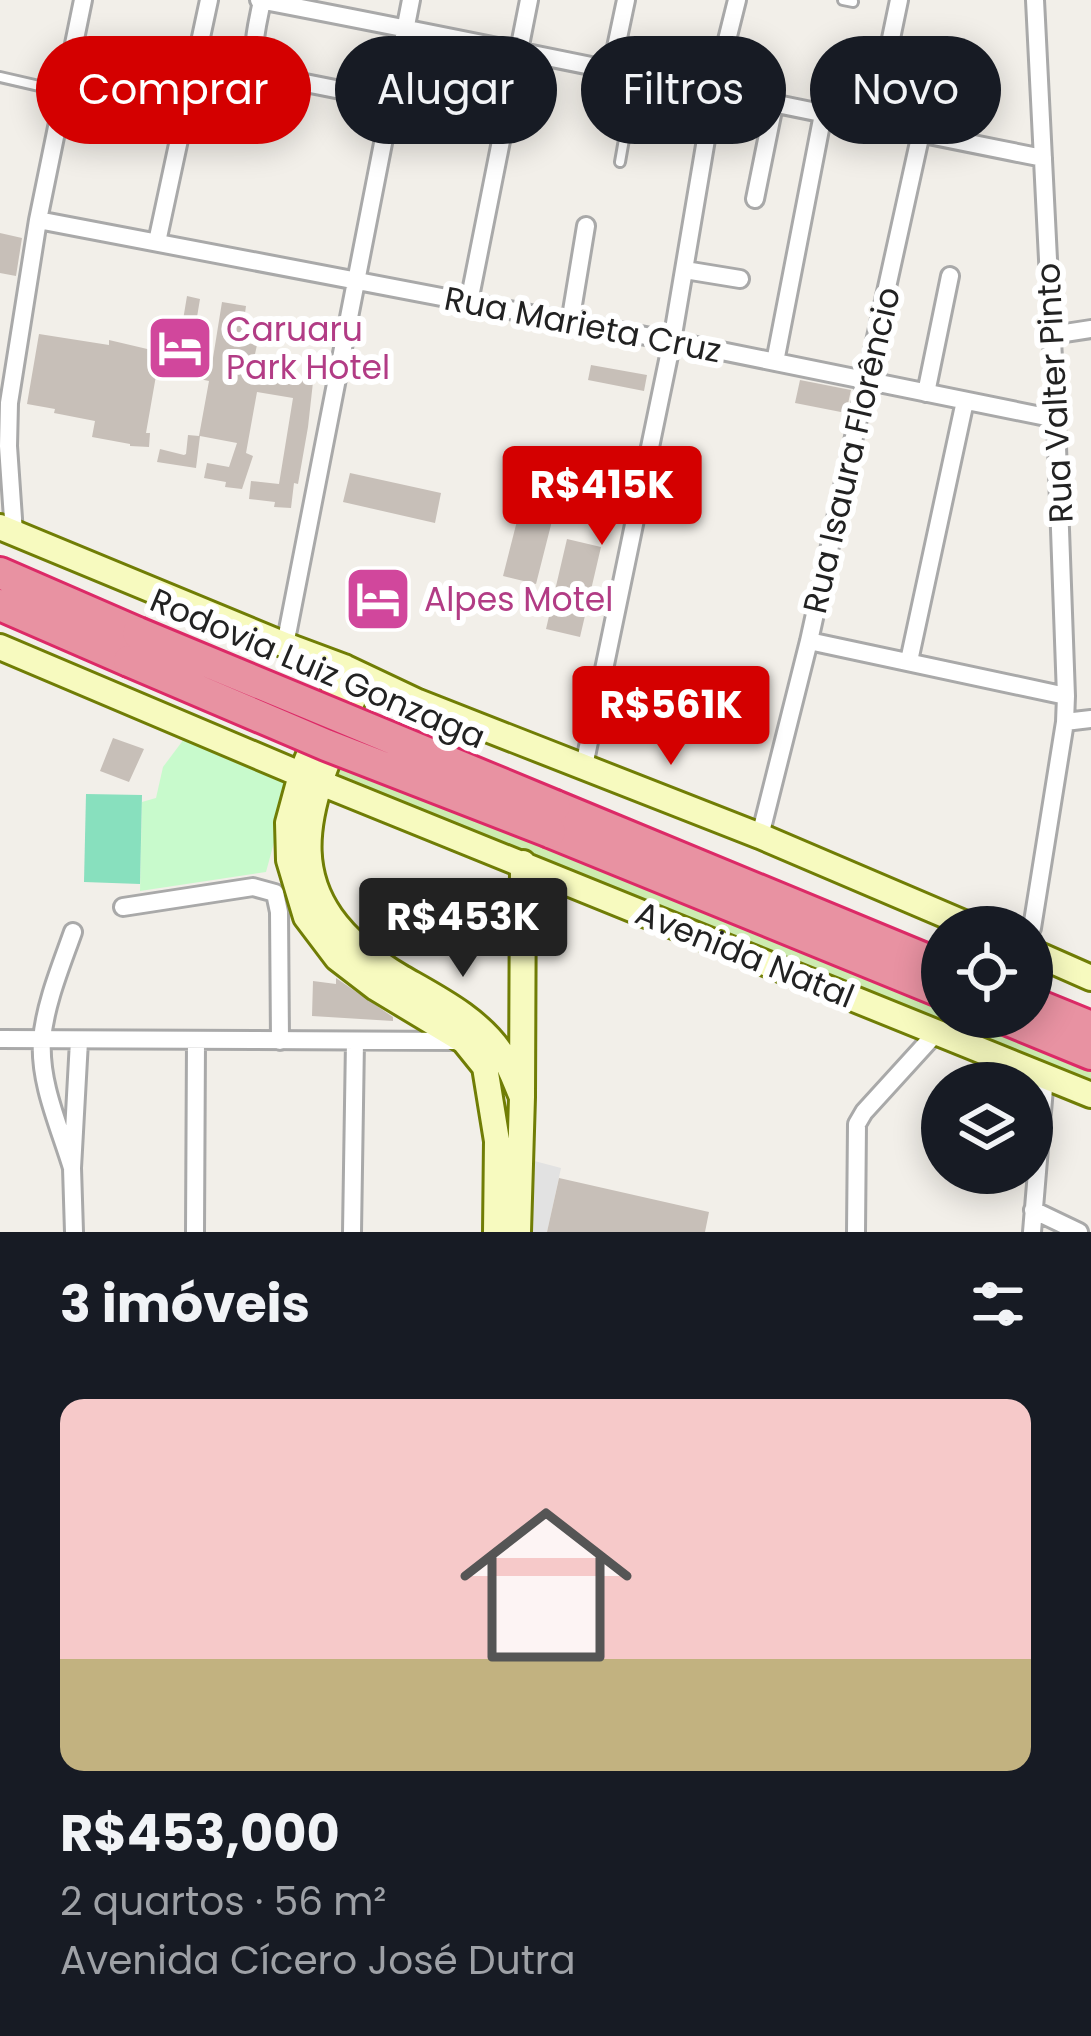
<!DOCTYPE html>
<html lang="pt">
<head>
<meta charset="utf-8">
<style>
	:root { --surface:#171b24; --page:#20242c; --text:#f1f3f6; --muted:#9ea1a6; --accent:#d40000 }
	body { margin:0; font-family:Poppins,sans-serif; background:var(--page); color:var(--text); height:100vh; display:flex; flex-direction:column; font-size:45px; white-space:nowrap }
	* { box-sizing:border-box; margin:0 }
	p { font-size:39px; color:var(--muted) }
	.icon { flex:none; width:66px; height:66px; fill:none; stroke:currentColor; stroke-width:2; stroke-linecap:round; stroke-linejoin:round }
	.map { position:relative; height:1232px; overflow:hidden }
	.side { display:flex; flex-direction:column; background:var(--surface); flex:1 }
	.side>* { flex:none }
	.top-card { position:absolute; left:36px; top:36px; width:1020px; height:108px; display:flex; gap:24px }
	.tools { position:absolute; left:921px; top:906px; display:grid; gap:24px }
	.tools a { display:grid; place-items:center; width:132px; height:132px; border-radius:50%; background:var(--surface); box-shadow:0 6px 30px #0003; font-size:60px }
	.price { position:absolute; translate:-50% -102px; padding:0 27px; border-radius:12px; background:var(--accent); color:#fff; font-size:39px; line-height:78px; filter:drop-shadow(0 3px 6px #0008) }
	.price::after { content:''; position:absolute; left:50%; top:72px; width:36px; height:27px; margin-left:-18px; background:inherit; clip-path:polygon(0 0,100% 0,50% 100%) }
	.price.active { background:#222; color:#fff }
	ul { padding:0; list-style:none }
	li { display:grid; align-content:center; gap:24px; height:636px; padding:0 60px }
	li span { display:grid; place-items:center; height:372px; border-radius:24px; color:#555 }
	li>.icon { margin-inline-start:auto }
	span .icon { width:216px; height:216px; fill:#fffc; stroke-width:1 }
	li b { font-size:51px }
	h2 { display:flex; justify-content:space-between; align-items:center; height:144px; padding:0 60px; font-size:51px }
	.chip { padding:0 42px; border-radius:54px; background:var(--surface); box-shadow:0 6px 30px #0003; font-size:42px; line-height:108px }
	.chip.active { background:var(--accent); color:#fff }
	.map>svg:first-child { display:block }
</style>
</head>
<body>
<div class="map">
<svg width="1091" height="1232" viewBox="0 0 1091 1232">
	<rect width="100%" height="100%" fill="#f2efe9"/>
	<path fill="#cdebb0" d="M 340,747 L 942,1000 L 942,1017 L 982,1017 L 1091,1063 L 1091,1092 L 330,779 Z"/>
	<path fill="#c8facc" d="M 184,739 L 271,771 L 286,781 L 279,824 L 266,872 L 140,891 L 142,802 L 156,798 L 163,767 Z"/>
	<path fill="#88e0be" d="M 86,794 L 142,795 L 140,884 L 84,882 Z"/>
	<path fill="#e2e2e2" d="M 523,1158 L 561,1168 L 547,1232 L 527,1232 Z"/>
	<path fill="#c7bfb8" d="M 73,111 L 120,120 L 117,135 L 70,127 Z
		M 0,233 L 22,238 L 16,276 L 0,273 Z
		M 187,296 L 200,299 L 190,359 L 212,364 L 222,302 L 246,306 L 241,342 L 257,345 L 251,372 L 313,382 L 308,427 L 298,484 L 294,483 L 291,508 L 274,507 L 275,502 L 249,499 L 251,481 L 279,484 L 293,398 L 257,392 L 246,453 L 253,456 L 242,489 L 225,487 L 226,482 L 204,478 L 207,463 L 229,467 L 237,443 L 200,436 L 196,468 L 157,462 L 160,449 L 184,455 L 186,454 L 188,435 L 199,436 L 209,381 L 157,370 L 146,433 L 150,433 L 149,447 L 130,446 L 130,444 L 92,437 L 95,421 L 54,413 L 55,409 L 27,404 L 39,334 L 109,345 L 109,340 L 177,356 Z
		M 591,365 L 647,375 L 644,391 L 588,380 Z
		M 800,380 L 851,390 L 846,413 L 795,403 Z
		M 350,473 L 441,493 L 435,523 L 343,502 Z
		M 518,485 L 541,490 L 539,501 L 550,504 L 548,511 L 554,513 L 536,584 L 503,576 L 518,517 L 510,515 Z
		M 567,539 L 601,547 L 580,637 L 546,629 Z
		M 113,738 L 144,749 L 129,782 L 100,771 Z
		M 336,978 L 393,1017 L 393,1021 L 312,1016 L 313,981 L 336,984 Z
		M 559,1178 L 709,1212 L 705,1232 L 547,1232 Z"/>
	<g fill="none" stroke-linecap="round" stroke-linejoin="round">
		<defs>
			<path id="lane" d="M 843,0 L 853,2
				M 0,77 L 61,91
				M 620,162 L 635,77"/>
			<path id="street" d="M 259,0 C 521,50 782,106 1043,158
				M 262,0 C 258,25 246,57 265,75 L 391,100
				M 611,71 L 626,0
				M 873,125 L 899,0
				M 755,199 L 774,105
				M 38,220 L 672,341 L 1056,419
				M 157,242 L 209,0
				M 685,270 L 740,279
				M 469,302 L 529,0
				M 570,323 L 586,226
				M 1052,335 L 1091,329
				M 775,362 L 823,114
				M 926,393 L 950,276
				M 14,533 L 8,446 L 9,403 L 38,220 L 83,0
				M 809,641 L 1066,696
				M 285,645 L 411,0
				M 909,661 L 965,401
				M 1065,722 L 1091,719
				M 584,766 L 672,341 L 714,92 L 737,0
				M 760,836 L 809,641 L 921,133
				M 123,907 L 253,887 L 275,893 L 279,912 L 280,1041
				M 1032,928 L 1065,722 L 1066,696 L 1056,419 L 1035,0
				M 0,1039 L 463,1041
				M 72,1168 C 60,1128 39,1083 42,1040 C 45,1004 61,966 73,932
				M 1033,1210 L 1079,1232
				M 74,1232 L 72,1168 L 79,1041
				M 195,1232 L 196,1041
				M 352,1232 L 355,1041
				M 856,1232 L 857,1124 L 864,1112 L 936,1033
				M 1032,1232 L 1045,1076"/>
			<path id="secondary" d="M 0,527 L 285,645 L 344,667 L 418,702 L 760,836 L 973,927
				M 0,647 L 321,783 L 1091,1095
				M 344,667 L 301,775 L 288,823 L 289,860 L 306,917 L 337,958 L 376,988 L 464,1041 L 485,1067 L 497,1141 L 496,1232
				M 363,676 C 310,801 258,892 402,978 C 437,998 481,1020 503,1056 C 511,1068 516,1084 522,1097
				M 1032,952 L 1091,978
				M 518,1232 L 522,1097 L 523,863"/>
			<path id="highway" d="M 0,573 L 138,633
				M 0,605 L 129,661
				M 555,806 L 942,966
				M 550,832 L 942,992
				M 1032,1003 L 1091,1027
				M 1001,1017 L 1091,1054"/>
		</defs>
		<use href="#lane" stroke="#a9a9a9" stroke-width="14"/>
		<use href="#street" stroke="#a9a9a9" stroke-width="22"/>
		<use href="#secondary" stroke="#707d05" stroke-width="30"/>
		<use href="#highway" stroke="#dc2a67" stroke-width="36"/>
		<use href="#lane" stroke="#fff" stroke-width="8"/>
		<use href="#street" stroke="#fff" stroke-width="16"/>
		<use href="#secondary" stroke="#f7fabf" stroke-width="24"/>
		<use href="#highway" stroke="#e892a2" stroke-width="30"/>
		<defs>
			<path id="highway-bridge" d="M 138,633 L 555,806
				M 129,661 L 326,745 L 550,832"/>
		</defs>
		<use href="#highway-bridge" stroke="#dc2a67" stroke-width="36" stroke-linecap="butt"/>
		<use href="#highway-bridge" stroke="#e892a2" stroke-width="30"/>
	</g>
	<defs>
		<symbol id="hotel-square" viewBox="-11 -11 22 22"><rect x="-9" y="-9" width="18" height="18" rx="4" fill="#d1479c" stroke="#fff"/><path d="M-6-4.5h1.5V1H6V5H4.5V3h-9V5H-6ZM-4 0a1.8 1.8 0 1 1 3.6 0ZM.5 0V-2.5h3Q6-2.5 6 0Z" fill="#fff"/></symbol>
	</defs>
	<g fill-rule="evenodd">
		<use href="#hotel-square" x="142" y="310" width="76" height="76"/>
		<use href="#hotel-square" x="340" y="561" width="76" height="76"/>
	</g>
	<g text-anchor="middle" stroke-width="12" stroke-linejoin="round" paint-order="stroke">
		<g font-size="33" fill="#222" stroke="#fff">
			<text transform="translate(583 324) rotate(11)" y="12">Rua Marieta Cruz</text>
			<text transform="translate(1054 393) rotate(-93)" y="12">Rua Valter Pinto</text>
			<text transform="translate(851 450) rotate(-77)" y="12">Rua Isaura Florêncio</text>
			<text transform="translate(318 668) rotate(23)" y="12">Rodovia Luiz Gonzaga</text>
			<text transform="translate(745 954) rotate(22)" y="12">Avenida Natal</text>
		</g>
		<g font-size="33" fill="#b23c85" stroke="#fff" text-anchor="start">
			<text x="226" y="341">Caruaru<tspan x="226" dy="38">Park Hotel</tspan></text>
			<text x="424" y="611">Alpes Motel</text>
		</g>
	</g>
</svg>
<div class="tools">
<a><svg class="icon" aria-label="locate" viewBox="0 0 24 24"><circle cx="12" cy="12" r="6"/><path d="M12 2v4M12 18v4M2 12h4M18 12h4"/></svg></a>
<a><svg class="icon" aria-label="layers" viewBox="0 0 24 24"><path d="M12 4l9 5-9 5-9-5zM3 14l9 5 9-5"/></svg></a>
</div>
<b class="price" style="left:602px;top:548px">R$415K</b>
<b class="price" style="left:671px;top:768px">R$561K</b>
<b class="price active" style="left:463px;top:980px">R$453K</b>
<div class="top-card">
<a class="chip active">Comprar</a>
<a class="chip">Alugar</a>
<a class="chip">Filtros</a>
<a class="chip">Novo</a>
</div>
</div>
<section class="side">
<h2>3 imóveis<svg class="icon" aria-label="filters" viewBox="0 0 24 24"><path d="M4 7h16M4 17h16"/><circle cx="9" cy="7" r="2"/><circle cx="15" cy="17" r="2"/></svg></h2>
<ul>
<li><span style="background:linear-gradient(#f6c9c9 70%,#c2b280 0)"><svg class="icon" aria-label="home" viewBox="0 0 24 24"><path d="M3 11l9-7 9 7M6 9v11h12V9"/></svg></span><div><b>R$453,000</b><p>2 quartos · 56 m²</p><p>Avenida Cícero José Dutra</p></div></li>
</ul>
</section>
</body>
</html>
